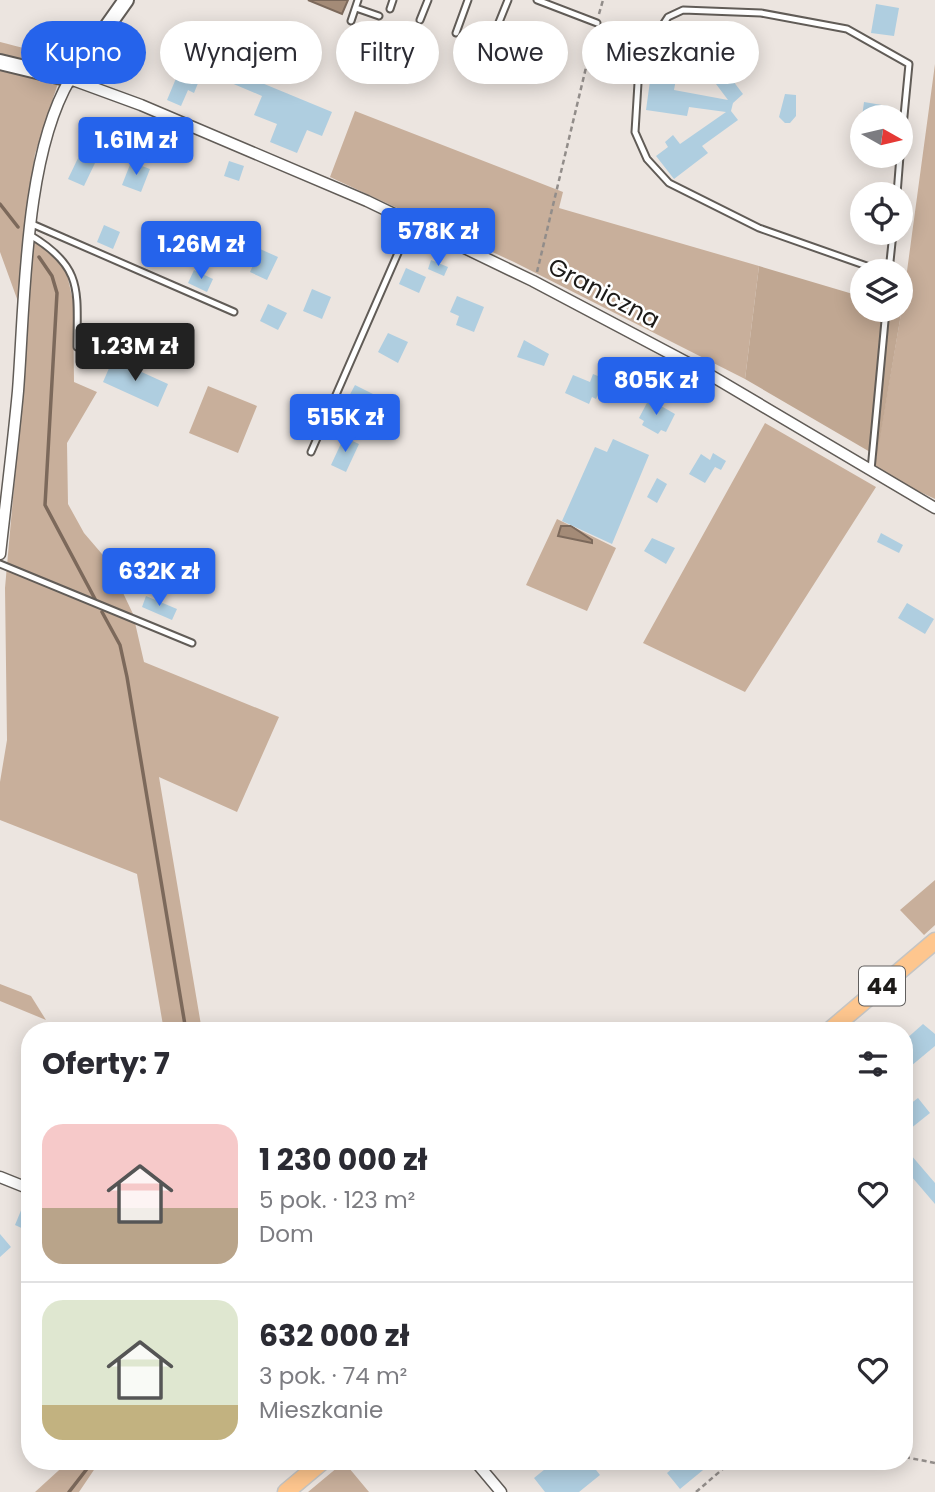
<!DOCTYPE html>
<html lang="pl">
<head>
<meta charset="utf-8">
<style>
	:root { --surface:#fff; --page:#f2f2f3; --text:#2b2b33; --muted:#7c7c81; --line:#e1e1e2; --accent:#2563eb }
	body { margin:0; font-family:Poppins,sans-serif; background:var(--page); color:var(--text); height:100vh; display:flex; flex-direction:column; font-size:26px; white-space:nowrap }
	* { box-sizing:border-box; margin:0 }
	p { font-size:23px; color:var(--muted) }
	.icon { flex:none; width:38px; height:38px; fill:none; stroke:currentColor; stroke-width:2; stroke-linecap:round; stroke-linejoin:round }
	.map { position:relative; flex:1; overflow:hidden }
	.sheet { position:absolute; left:21px; top:1022px; width:892px; height:448px; display:flex; flex-direction:column; background:var(--surface); border-radius:28px; box-shadow:0 4px 18px #0003 }
	.sheet>* { flex:none }
	.top-card { position:absolute; left:21px; top:21px; width:894px; height:63px; display:flex; gap:14px }
	.needle { width:46px; rotate:98deg }
	.controls { position:absolute; left:850px; top:105px; display:grid; gap:14px }
	.controls a { display:grid; place-items:center; width:63px; height:63px; border-radius:50%; background:var(--surface); box-shadow:0 4px 18px #0003; font-size:35px }
	.price { position:absolute; translate:-50% -60px; padding:0 16px; border-radius:7px; background:var(--accent); color:#fff; font-size:23px; line-height:46px; filter:drop-shadow(0 2px 4px #0008) }
	.price::after { content:''; position:absolute; left:50%; top:42px; width:21px; height:16px; margin-left:-10px; background:inherit; clip-path:polygon(0 0,100% 0,50% 100%) }
	.price.on { background:#222; color:#fff }
	ul { padding:0; list-style:none }
	li { display:flex; align-items:center; gap:21px; height:175px; padding:0 21px }
	li+li { border-top:2px solid var(--line) }
	li span { display:grid; place-items:center; flex:none; width:196px; height:140px; border-radius:21px; color:#555 }
	li>.icon { margin-inline-start:auto }
	span .icon { width:84px; height:84px; fill:#fffc; stroke-width:1 }
	li b { font-size:30px }
	h2 { display:flex; justify-content:space-between; align-items:center; height:84px; padding:0 21px; font-size:30px }
	.pill { padding:0 24px; border-radius:32px; background:var(--surface); box-shadow:0 4px 18px #0003; font-size:24px; line-height:63px }
	.pill.on { background:var(--accent); color:#fff }
	.map>svg:first-child { display:block }
</style>
</head>
<body>
<div class="map">
<svg width="935" height="1492" viewBox="0 0 935 1492">
	<rect width="100%" height="100%" fill="#ece5e0"/>
	<path fill="#c8af9b" d="M 86,31 L 94,35 L 66,69 L 0,56 L 0,42 C 41,52 51,60 86,31 Z
		M 935,64 L 935,499 L 874,470 L 902,308 Z
		M 0,69 L 59,80 L 35,154 L 25,224 L 66,270 L 73,301 L 74,382 L 97,392 L 67,443 L 68,504 L 84,533 L 108,561 L 133,614 L 144,662 L 279,717 L 237,812 L 159,777 L 202,1031 L 164,1031 L 137,874 L 0,820 L 0,782 L 7,740 L 5,588 L 28,329 L 0,252 Z
		M 355,111 L 563,192 L 559,208 L 759,266 L 745,379 L 514,262 L 330,177 Z
		M 208,386 L 257,406 L 238,453 L 189,433 Z
		M 765,423 L 876,487 L 745,692 L 643,643 Z
		M 557,519 L 616,548 L 587,611 L 526,585 Z
		M 935,880 L 935,925 L 924,935 L 900,910 Z
		M 0,984 L 31,996 L 46,1020 L 0,1001 Z
		M 69,1461 L 100,1461 L 79,1492 L 35,1492 Z
		M 344,1462 L 369,1492 L 308,1492 Z"/>
	<path fill="#c0a792" d="M 759,266 L 863,297 L 863,310 L 902,308 L 877,456 L 745,379 Z"/>
	<path fill="#a48b77" stroke="#7c695b" stroke-width="2" d="M 308,0 L 348,0 L 342,14 Z
		M 561,526 L 571,526 L 592,540 L 592,543 L 558,536 Z"/>
	<g fill="none" stroke-linecap="round" stroke-linejoin="round">
		<path stroke="#7c695b" stroke-width="3.5" d="M 0,204 L 18,227
			M 39,257 L 52,276 L 57,293 L 45,505 L 95,599
			M 102,612 L 120,645 L 127,677 L 186,1031
			M 69,1492 L 93,1461"/>
	</g>
	<path fill="#afcee0" d="M 876,4 L 899,8 L 894,36 L 871,33 Z
		M 695,22 L 704,34 L 709,30 L 715,39 L 706,46 L 731,83 L 733,81 L 743,94 L 733,103 L 731,111 L 738,120 L 702,146 L 708,153 L 674,179 L 656,156 L 668,147 L 665,142 L 673,135 L 680,144 L 726,112 L 689,107 L 687,116 L 646,110 L 650,81 L 665,83 L 665,77 L 676,79 L 674,90 L 728,100 L 704,68 L 696,73 L 671,39 Z
		M 187,52 L 332,112 L 322,136 L 307,130 L 297,153 L 270,142 L 277,124 L 254,115 L 262,96 L 203,71 L 194,93 L 188,90 L 181,106 L 167,100 Z
		M 785,94 L 796,95 L 796,116 L 790,123 L 785,123 L 779,117 Z
		M 864,102 L 888,106 L 886,117 L 862,117 Z
		M 79,156 L 95,163 L 84,186 L 68,179 Z
		M 229,161 L 244,166 L 239,181 L 224,176 Z
		M 131,162 L 150,169 L 141,192 L 122,185 Z
		M 104,225 L 120,232 L 113,249 L 97,242 Z
		M 260,249 L 278,257 L 267,280 L 250,272 Z
		M 431,260 L 448,267 L 444,276 L 428,269 Z
		M 406,268 L 426,277 L 419,293 L 399,284 Z
		M 194,270 L 213,279 L 207,292 L 188,283 Z
		M 312,289 L 331,297 L 322,319 L 303,311 Z
		M 457,296 L 484,307 L 474,332 L 456,325 L 459,316 L 450,312 Z
		M 268,304 L 287,313 L 278,330 L 260,321 Z
		M 388,333 L 408,342 L 398,363 L 378,352 Z
		M 524,340 L 549,354 L 544,366 L 517,357 Z
		M 113,359 L 168,384 L 158,407 L 103,382 Z
		M 593,374 L 605,379 L 596,399 L 592,397 L 589,404 L 565,393 L 573,375 L 590,382 Z
		M 355,385 L 373,394 L 366,409 L 347,400 Z
		M 649,399 L 675,414 L 666,432 L 661,430 L 658,434 L 642,425 L 644,421 L 639,418 Z
		M 344,437 L 359,444 L 346,472 L 331,465 Z
		M 613,439 L 649,455 L 612,544 L 562,521 L 595,447 L 607,452 Z
		M 713,453 L 726,461 L 721,470 L 715,467 L 705,483 L 689,474 L 701,454 L 710,460 Z
		M 657,478 L 667,484 L 657,503 L 647,497 Z
		M 881,533 L 903,545 L 899,553 L 877,542 Z
		M 652,538 L 675,548 L 666,564 L 644,551 Z
		M 146,596 L 177,609 L 172,620 L 142,607 Z
		M 907,603 L 934,619 L 925,634 L 898,618 Z
		M 923,1024 L 935,1034 L 935,1046 L 905,1071 L 905,1040 Z
		M 905,1098 L 910,1104 L 918,1098 L 930,1113 L 905,1133 Z
		M 905,1148 L 935,1183 L 935,1204 L 905,1169 Z
		M 22,1208 L 30,1212 L 30,1232 L 15,1225 Z
		M 0,1234 L 11,1247 L 0,1257 Z
		M 555,1461 L 589,1461 L 600,1475 L 579,1492 L 545,1492 L 534,1478 Z
		M 681,1461 L 714,1461 L 680,1489 L 667,1473 Z"/>
	<g fill="none" stroke-linecap="round" stroke-linejoin="round">
		<defs>
			<path id="lane" d="M 537,0 L 597,23
				M 356,8 L 379,16
				M 390,9 L 393,0
				M 420,20 L 428,0
				M 351,21 L 358,0
				M 456,33 L 468,0
				M 489,47 L 508,0
				M 897,194 L 900,156
				M 32,224 L 234,312
				M 30,235 C 84,267 77,291 77,347
				M 881,271 L 759,228 L 669,183 L 647,159 L 635,132 L 638,83 L 649,46 L 668,17 L 683,10 L 761,13 L 847,29 L 909,64 L 901,147
				M 889,271 L 893,233
				M 311,452 L 412,221
				M 871,470 L 886,310
				M 0,564 L 192,643"/>
			<path id="street" d="M 0,554 C 6,500 13,445 18,391 C 25,301 24,157 70,79 L 141,105 L 367,201 L 533,281 L 705,372 L 935,508
				M 0,1177 L 30,1189
				M 475,1461 L 501,1492"/>
			<path id="secondary" d="M 0,62 L 70,79 L 126,0"/>
			<path id="primary" d="M 829,1031 L 935,941
				M 286,1492 L 323,1461"/>
		</defs>
		<use href="#lane" stroke="#615c57" stroke-width="9"/>
		<use href="#street" stroke="#615c57" stroke-width="13"/>
		<use href="#secondary" stroke="#615c57" stroke-width="18"/>
		<use href="#primary" stroke="#c4c4c3" stroke-width="19"/>
		<path stroke="#928d8a" stroke-width="2.5" stroke-dasharray="5 3.5" stroke-linecap="butt" d="M 599,14 L 603,0
			M 537,272 L 595,30
			M 905,1457 L 935,1463
			M 696,1492 L 732,1461"/>
		<use href="#lane" stroke="#fff" stroke-width="5"/>
		<use href="#street" stroke="#fff" stroke-width="10"/>
		<use href="#secondary" stroke="#fff" stroke-width="14"/>
		<use href="#primary" stroke="#fec68e" stroke-width="16"/>
	</g>
	<g text-anchor="middle" stroke-width="5" stroke-linejoin="round" paint-order="stroke">
		<rect fill="#fff" stroke="#615f5e" stroke-width="2" x="859" y="966.5" width="46" height="39" rx="5"/>
		<g font-size="23" font-weight="bold" fill="#1d1b19">
			<text x="882" y="994">44</text>
		</g>
		<g font-size="24" fill="#1d1b19" stroke="#fff">
			<text transform="translate(604 293) rotate(28)" y="8">Graniczna</text>
		</g>
	</g>
</svg>
<div class="controls">
<a><svg class="needle" viewBox="-14 -14 28 28"><path d="M0-13l5 13h-10z" fill="#e53935"/><path d="M0 13l5-13h-10z" fill="#7c7c81"/></svg></a>
<a><svg class="icon" aria-label="locate" viewBox="0 0 24 24"><circle cx="12" cy="12" r="6"/><path d="M12 2v4M12 18v4M2 12h4M18 12h4"/></svg></a>
<a><svg class="icon" aria-label="layers" viewBox="0 0 24 24"><path d="M12 4l9 5-9 5-9-5zM3 14l9 5 9-5"/></svg></a>
</div>
<b class="price" style="left:136px;top:177px">1.61M zł</b>
<b class="price" style="left:438px;top:268px">578K zł</b>
<b class="price" style="left:201px;top:281px">1.26M zł</b>
<b class="price on" style="left:135px;top:383px">1.23M zł</b>
<b class="price" style="left:656px;top:417px">805K zł</b>
<b class="price" style="left:345px;top:454px">515K zł</b>
<b class="price" style="left:159px;top:608px">632K zł</b>
<div class="top-card">
<a class="pill on">Kupno</a>
<a class="pill">Wynajem</a>
<a class="pill">Filtry</a>
<a class="pill">Nowe</a>
<a class="pill">Mieszkanie</a>
</div>
<section class="sheet">
<h2>Oferty: 7<svg class="icon" aria-label="filters" viewBox="0 0 24 24"><path d="M4 7h16M4 17h16"/><circle cx="9" cy="7" r="2"/><circle cx="15" cy="17" r="2"/></svg></h2>
<ul>
<li><span style="background:linear-gradient(#f6c9c9 60%,#b9a48a 0)"><svg class="icon" aria-label="home" viewBox="0 0 24 24"><path d="M3 11l9-7 9 7M6 9v11h12V9"/></svg></span><div><b>1 230 000 zł</b><p>5 pok. · 123 m²</p><p>Dom</p></div><svg class="icon" aria-label="heart" viewBox="0 0 24 24"><path d="M12 20l-8-8c-3-5 5-10 8-4 3-6 11-1 8 4z"/></svg></li>
<li><span style="background:linear-gradient(#dfe7d0 75%,#c2b280 0)"><svg class="icon" aria-label="home" viewBox="0 0 24 24"><path d="M3 11l9-7 9 7M6 9v11h12V9"/></svg></span><div><b>632 000 zł</b><p>3 pok. · 74 m²</p><p>Mieszkanie</p></div><svg class="icon" aria-label="heart" viewBox="0 0 24 24"><path d="M12 20l-8-8c-3-5 5-10 8-4 3-6 11-1 8 4z"/></svg></li>
</ul>
</section>
</div>
</body>
</html>
